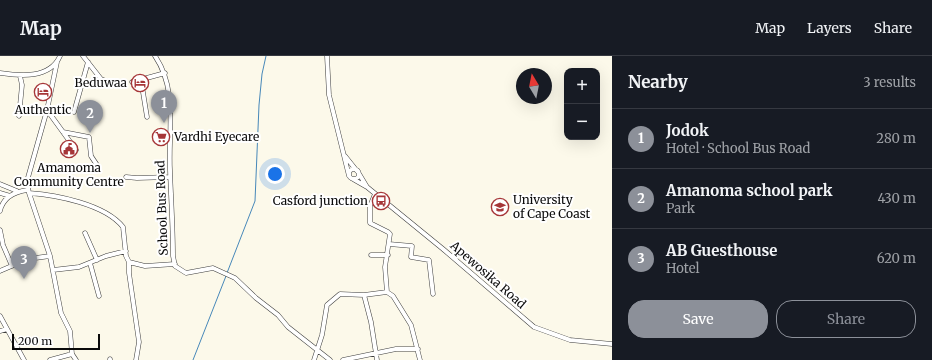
<!DOCTYPE html>
<html lang="en">
<head>
<meta charset="utf-8">
<style>
  body { margin:0; font-family:Merriweather,serif; background:#20242c; color:#f1f3f6 }
  .controls { position:absolute; right:12px; top:12px; display:grid; overflow:hidden; border-radius:8px; box-shadow:0 4px 16px #0002 }
  .controls button { width:36px; height:36px; display:grid; place-items:center; padding:0; border:0; border-bottom:1px solid #363941; background:#171b24; color:#f1f3f6; font:20px sans-serif }
  .compass { position:absolute; left:516px; top:12px; width:36px; height:36px; border-radius:50%; background:#171b24; box-shadow:0 4px 16px #0002; rotate:350deg }
  .scale { position:absolute; left:12px; bottom:10px; width:88px; box-sizing:border-box; padding-left:4px; border:2px solid #0a0a0a; border-top:0; font-size:11px; line-height:14px; white-space:nowrap; color:#0a0a0a; -webkit-text-stroke:3px #fff; paint-order:stroke }
  .you { position:absolute; left:275px; top:118px; width:14px; height:14px; margin:-10px; border:3px solid #fff; border-radius:50%; background:#1a73e8; box-shadow:0 0 0 6px #1a73e833 }
  .badge { display:grid; place-items:center; width:26px; height:26px; border-radius:50%; background:#8c9099; color:#fff; font-size:13px; font-weight:700 }
  .pin { position:absolute; translate:-50% -33px; filter:drop-shadow(0 1px 2px #0008) }
  .pin::after { content:''; position:absolute; top:21px; width:14px; height:12px; background:inherit; clip-path:polygon(0 0,100% 0,50% 100%) }
  .list { margin:0; padding:0; list-style:none }
  h2 { display:flex; justify-content:space-between; align-items:center; height:52px; margin:0; padding:0 16px; font-size:17px }
  h2 small { font-size:13px; font-weight:400; color:#9ea1a6 }
  .list li { display:grid; grid-template-columns:26px 1fr auto; gap:12px; align-items:center; box-sizing:border-box; height:60px; padding:0 16px; border-top:1px solid #363941 }
  .list b { display:block; font-size:15px; white-space:nowrap }
  .list p { margin:0; font-size:13px; white-space:nowrap; color:#9ea1a6 }
  .list em { font-size:13px; font-style:normal; color:#9ea1a6 }
  .actions { display:flex; gap:8px; padding:12px 16px }
  .actions a { flex:1; padding:9px 0; border:1px solid #8c9099; border-radius:16px; text-align:center; font-size:14px; color:#8c9099 }
  .actions .main { background:#8c9099; color:#fff }
  .map { position:relative; flex:none; width:612px; height:304px; overflow:hidden }
  header { display:flex; align-items:center; gap:24px; box-sizing:border-box; height:56px; padding:0 20px; background:#171b24; border-bottom:1px solid #363941 }
  header strong { font-size:19px }
  nav { display:flex; gap:22px; margin-inline-start:auto; font-size:14px }
  main { display:flex }
  aside { flex:1; background:#171b24 }
  .map>svg:first-child { display:block }
  .lines { fill:none; stroke-linecap:round; stroke-linejoin:round }
  .stream { stroke:#4788b9; stroke-width:1 }
  .minor-casing { stroke:#3d3d3d; stroke-width:5 }
  .minor { stroke:#fff; stroke-width:4 }
  .labels { text-anchor:middle; stroke-width:4; stroke-linejoin:round; paint-order:stroke }
  .poi-label { font-size:12px; fill:#0a0a0a; stroke:#fff; text-anchor:end }
  .street-label { font-size:12px; fill:#0a0a0a; stroke:#fff }
</style>
</head>
<body>
<header>
<strong>Map</strong>
<nav><a>Map</a><a>Layers</a><a>Share</a></nav>
</header>
<main>
<div class="map">
<svg width="612" height="304" viewBox="0 0 612 304">
  <rect width="100%" height="100%" fill="#fcf9ea"/>
  <g class="lines">
    <path class="stream" d="M227,217L255,145L259,49L262,18L266,0
      M193,304L226,220"/>
    <defs>
      <path id="minor" d="M83,0L101,23L114,28
        M155,0C178,34 168,75 170,114C171,143 173,171 173,200L175,210L186,217L213,212L235,222L256,242L278,259L288,271L330,304
        M327,0L329,39L349,120
        M57,6L47,54L27,125L29,137C56,139 105,148 123,171L126,200L129,206L145,210L175,208
        M0,17C20,20 50,23 60,0
        M141,24L147,61
        M132,26L165,17
        M47,54L76,94
        M74,56L88,6
        M19,60L22,29L20,20
        M63,76L89,81L91,100L97,109
        M345,100L357,115
        M349 118a5 5 0 1 1 10 0a5 5 0 1 1-10 0Z
        M358,116L367,131
        M126,121L137,122L170,121
        M353,123L367,131L443,193L534,271L570,284L612,288
        M0,128L17,135
        M0,137L10,140
        M29,137L50,200
        M375,138L370,150V167L388,176L390,178L385,211L387,236
        M0,155C3,141 14,136 27,134
        M0,174L3,189L12,210
        M85,177L97,204
        M389,188L412,190L411,201L429,204L433,238
        M371,199H388
        M129,206V217L139,286L136,304
        M90,207L99,240
        M53,214L79,211L106,200L126,195
        M0,215L28,203L50,200L61,257L70,275L72,298L76,304
        M364,239L371,266L377,304
        M0,260L24,304
        M0,275L7,273
        M50,304L72,298
        M110,304V303
        M314,304L322,279L327,249L340,238L364,239L387,236L393,240L411,269L420,304
        M343,304L396,293H418"/>
    </defs>
    <use href="#minor" class="minor-casing"/>
    <use href="#minor" class="minor"/>
  </g>
  <defs>
    <symbol id="hotel-ring" viewBox="-11 -11 22 22"><circle r="9.5" fill="#fff" stroke="#a63638" stroke-width="1.5"/><path d="M-6-4.5h1.5V1H6V5H4.5V3h-9V5H-6ZM-4 0a1.8 1.8 0 1 1 3.6 0ZM.5 0V-2.5h3Q6-2.5 6 0Z" fill="#a63638"/></symbol>
    <symbol id="supermarket-ring" viewBox="-11 -11 22 22"><circle r="9.5" fill="#fff" stroke="#a63638" stroke-width="1.5"/><path d="M-6-5.5h2.5l.6 2H6L4.5 2H-2.5L-4.4-4H-6ZM-1.5 3.2a1.3 1.3 0 1 0 .1 0ZM3 3.2a1.3 1.3 0 1 0 .1 0Z" fill="#a63638"/></symbol>
    <symbol id="civic-ring" viewBox="-11 -11 22 22"><circle r="9.5" fill="#fff" stroke="#a63638" stroke-width="1.5"/><path d="M-.6-6.5H3V-4.5H.6V-3L4-1V1h2V6H-6V1h2V-1L-.6-3ZM-1.2 2.5V6h2.4V2.5Z" fill="#a63638"/></symbol>
    <symbol id="bus-ring" viewBox="-11 -11 22 22"><circle r="9.5" fill="#fff" stroke="#a63638" stroke-width="1.5"/><path d="M-5-6H5V4H4V6H2V4H-2V6H-4V4H-5ZM-3.5-4V0h7V-4ZM-3.5 1.2v1.5H-2V1.2ZM2 1.2v1.5H3.5V1.2Z" fill="#a63638"/></symbol>
    <symbol id="university-ring" viewBox="-11 -11 22 22"><circle r="9.5" fill="#fff" stroke="#a63638" stroke-width="1.5"/><path d="M0-5L7-2L0 1L-7-2ZM-4 1L0 2.5L4 1V4Q0 6-4 4Z" fill="#a63638"/></symbol>
  </defs>
  <g fill-rule="evenodd">
    <use href="#hotel-ring" x="130" y="17" width="20" height="20"/>
    <use href="#hotel-ring" x="33" y="26" width="20" height="20"/>
    <use href="#supermarket-ring" x="151" y="71" width="20" height="20"/>
    <use href="#civic-ring" x="59" y="83" width="20" height="20"/>
    <use href="#bus-ring" x="371" y="135" width="20" height="20"/>
    <use href="#university-ring" x="490" y="141" width="20" height="20"/>
  </g>
  <g class="labels">
    <g class="poi-label">
      <text x="127" y="31">Beduwaa</text>
      <text x="43" y="58" text-anchor="middle">Authentic</text>
      <text x="174" y="85" text-anchor="start">Vardhi Eyecare</text>
      <text x="69" y="116" text-anchor="middle">Amamoma<tspan x="69" dy="14">Community Centre</tspan></text>
      <text x="513" y="148" text-anchor="start">University<tspan x="513" dy="14">of Cape Coast</tspan></text>
      <text x="368" y="149">Casford junction</text>
    </g>
    <g class="street-label">
      <text transform="translate(162 152) rotate(-92)" y="4">School Bus Road</text>
      <text transform="translate(488 219) rotate(41)" y="4">Apewosika Road</text>
    </g>
  </g>
</svg>
<div class="controls">
<button>+</button>
<button>−</button>
</div>
<svg class="compass" viewBox="-18 -18 36 36"><path d="M0-13l5 13h-10z" fill="#e53935"/><path d="M0 13l5-13h-10z" fill="#9ea1a6"/></svg>
<div class="scale">200 m</div>
<div class="you"></div>
<div class="pin badge" style="left:164px;top:67px">1</div>
<div class="pin badge" style="left:90px;top:77px">2</div>
<div class="pin badge" style="left:24px;top:223px">3</div>
</div>
<aside>
<h2>Nearby<small>3 results</small></h2>
<ul class="list">
<li><span class="badge">1</span><div><b>Jodok</b><p>Hotel · School Bus Road</p></div><em>280 m</em></li>
<li><span class="badge">2</span><div><b>Amanoma school park</b><p>Park</p></div><em>430 m</em></li>
<li><span class="badge">3</span><div><b>AB Guesthouse</b><p>Hotel</p></div><em>620 m</em></li>
</ul>
<div class="actions"><a class="main">Save</a><a>Share</a></div>
</aside>
</main>
</body>
</html>
